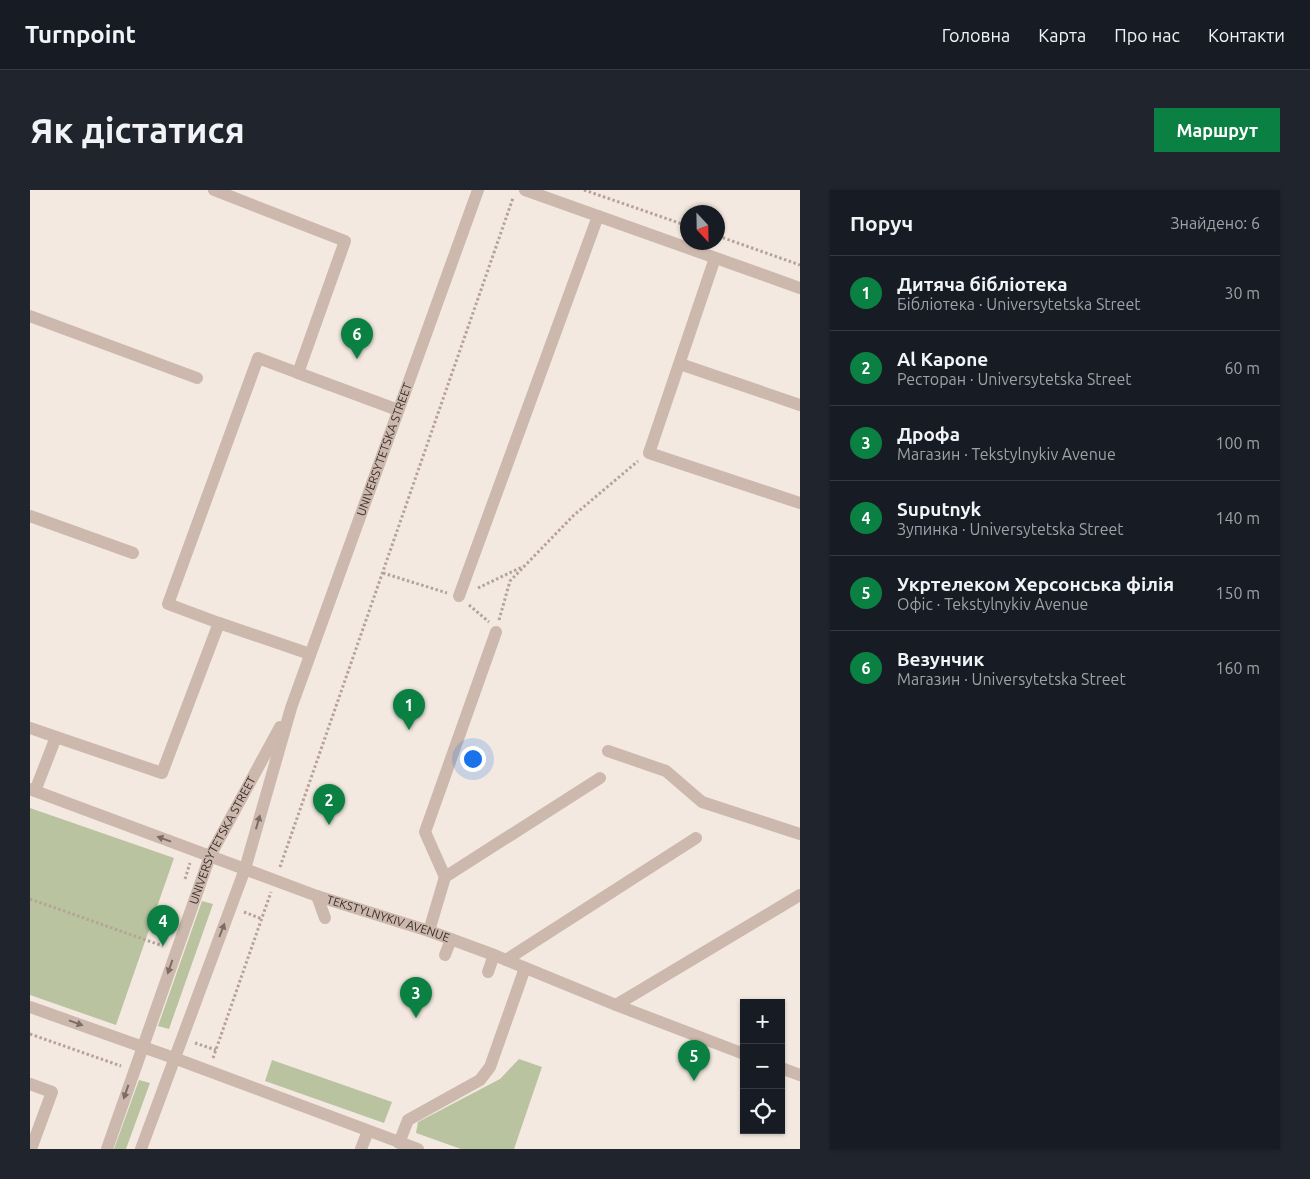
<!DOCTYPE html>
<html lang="uk">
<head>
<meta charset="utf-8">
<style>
  body { margin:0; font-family:Ubuntu,sans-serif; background:#20242c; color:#f1f3f6 }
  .controls { position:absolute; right:15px; bottom:15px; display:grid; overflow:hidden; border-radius:0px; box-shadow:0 1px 4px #0004 }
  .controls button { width:45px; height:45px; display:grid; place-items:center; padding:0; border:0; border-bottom:1px solid #363941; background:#171b24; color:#f1f3f6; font:25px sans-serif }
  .compass { position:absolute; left:650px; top:15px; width:45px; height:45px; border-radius:50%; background:#171b24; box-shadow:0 1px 4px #0004; rotate:158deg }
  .you { position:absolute; left:442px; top:568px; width:18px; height:18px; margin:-12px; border:4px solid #fff; border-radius:50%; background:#1a73e8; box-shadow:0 0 0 8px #1a73e833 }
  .badge { display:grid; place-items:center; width:32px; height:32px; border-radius:50%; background:#0b8043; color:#fff; font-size:16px; font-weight:700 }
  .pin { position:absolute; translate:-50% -41px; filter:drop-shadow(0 1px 2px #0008) }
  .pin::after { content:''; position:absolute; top:26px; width:18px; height:15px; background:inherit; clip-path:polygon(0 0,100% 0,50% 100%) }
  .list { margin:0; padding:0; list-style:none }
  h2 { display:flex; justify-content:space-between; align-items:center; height:65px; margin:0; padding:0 20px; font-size:21px }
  h2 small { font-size:16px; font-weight:400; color:#9ea1a6 }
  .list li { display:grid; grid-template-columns:32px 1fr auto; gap:15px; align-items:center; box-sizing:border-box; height:75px; padding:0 20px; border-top:1px solid #363941 }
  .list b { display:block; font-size:19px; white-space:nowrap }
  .list p { margin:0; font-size:16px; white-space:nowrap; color:#9ea1a6 }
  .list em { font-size:16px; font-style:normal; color:#9ea1a6 }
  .icon { flex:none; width:28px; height:28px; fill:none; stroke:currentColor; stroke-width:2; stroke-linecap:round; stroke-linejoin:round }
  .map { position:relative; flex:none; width:770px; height:959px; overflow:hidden; border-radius:0px }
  header { display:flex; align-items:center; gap:30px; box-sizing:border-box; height:70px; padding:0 25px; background:#171b24; border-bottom:1px solid #363941 }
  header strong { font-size:24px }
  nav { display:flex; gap:28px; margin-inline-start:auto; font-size:18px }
  .intro { display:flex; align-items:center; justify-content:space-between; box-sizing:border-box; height:120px; padding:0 30px }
  h1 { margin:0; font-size:35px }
  .button { padding:12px 22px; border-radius:0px; background:#0b8043; color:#fff; font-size:18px; font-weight:700 }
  main { display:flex; gap:30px; padding:0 30px }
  aside { flex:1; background:#171b24; border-radius:0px; box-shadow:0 1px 4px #0004 }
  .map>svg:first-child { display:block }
  .green { fill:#bac3a0 }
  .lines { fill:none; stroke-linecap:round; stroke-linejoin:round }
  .path { stroke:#b8a296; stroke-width:3; stroke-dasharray:2.5 2.5; stroke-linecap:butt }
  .minor { stroke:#ccb8ac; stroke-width:12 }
  .oneway { fill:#7c6c65 }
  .labels { text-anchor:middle; stroke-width:4; stroke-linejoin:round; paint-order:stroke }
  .street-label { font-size:12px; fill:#3a2e2b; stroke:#fbf3ed }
</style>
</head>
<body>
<header>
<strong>Turnpoint</strong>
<nav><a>Головна</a><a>Карта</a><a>Про нас</a><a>Контакти</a></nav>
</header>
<div class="intro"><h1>Як дістатися</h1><a class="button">Маршрут</a></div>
<main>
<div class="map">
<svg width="770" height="959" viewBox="0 0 770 959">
  <rect width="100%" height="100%" fill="#f3e9e0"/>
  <path class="green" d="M0,618L144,668L86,835L0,805Z
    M172,711L183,714L139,839L128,836Z
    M489,869L512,877L484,959H431L386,943L388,932L470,889Z
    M242,870L362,912L354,933L235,891Z
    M109,890L120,893L96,959H84Z"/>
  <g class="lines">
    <path class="path" d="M554,0L658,36
      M688,46L770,75
      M353,383L417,403
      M448,398L494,376
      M439,415L459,432
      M469,430L480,391L544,325L608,271
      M250,677L483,8
      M155,689L160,673
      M0,709L133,756
      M214,722L232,729
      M0,844L91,876
      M165,853L186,860
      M183,868L241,702"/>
    <g class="minor">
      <path d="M495,0L770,98"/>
      <path d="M685,68L619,263L770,313"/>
      <path d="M0,126L167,188"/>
      <path d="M650,174L770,215"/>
      <path d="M268,183L368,220"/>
      <path d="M0,326L103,363"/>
      <path d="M429,406L568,26"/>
      <path d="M189,433L280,464"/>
      <path d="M0,538L26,547"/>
      <path d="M578,561L636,581L672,612L770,644"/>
      <path id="s1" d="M0,599L287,706L399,741L464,765L586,815L714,864"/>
      <path d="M5,601L26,547L132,583L189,433L138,414L228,168L268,183L315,51L184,0"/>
      <path d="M415,687L395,642L466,442"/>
      <path d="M287,706L295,728"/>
      <path d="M399,741L415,687L570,588"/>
      <path d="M415,765L421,749"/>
      <path d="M476,770L666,648"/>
      <path d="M458,782L464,765"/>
      <path d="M586,815L770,705"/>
      <path d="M0,817L144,868L388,959"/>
      <path d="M751,878L770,885"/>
      <path d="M0,894L22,902L1,959"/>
      <path d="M369,953L378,930L450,890L460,877L495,778"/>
      <path id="s2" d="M77,959L180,666L250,537"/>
      <path id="s3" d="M111,959L215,679L261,518L448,0"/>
      <path d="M331,959L338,941"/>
    </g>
  </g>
  <defs><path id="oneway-solid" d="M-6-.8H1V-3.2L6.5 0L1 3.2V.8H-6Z" transform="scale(1.25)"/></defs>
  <g class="oneway">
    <use href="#oneway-solid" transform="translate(228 632) rotate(-74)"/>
    <use href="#oneway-solid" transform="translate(134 649) rotate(-160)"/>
    <use href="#oneway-solid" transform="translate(192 740) rotate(-69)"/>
    <use href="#oneway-solid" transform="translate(140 777) rotate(109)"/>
    <use href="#oneway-solid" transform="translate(46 833) rotate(20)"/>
    <use href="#oneway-solid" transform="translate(96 902) rotate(109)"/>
  </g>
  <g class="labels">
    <g class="street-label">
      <text dy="4" stroke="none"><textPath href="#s3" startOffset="741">UNIVERSYTETSKA STREET</textPath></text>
      <text dy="4" stroke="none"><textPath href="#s2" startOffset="330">UNIVERSYTETSKA STREET</textPath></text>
      <text dy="4" stroke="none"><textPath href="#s1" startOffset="381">TEKSTYLNYKIV AVENUE</textPath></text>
    </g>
  </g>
</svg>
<div class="controls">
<button>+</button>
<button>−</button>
<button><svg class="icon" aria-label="locate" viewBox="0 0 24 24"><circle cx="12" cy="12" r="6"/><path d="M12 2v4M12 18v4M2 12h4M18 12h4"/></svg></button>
</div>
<svg class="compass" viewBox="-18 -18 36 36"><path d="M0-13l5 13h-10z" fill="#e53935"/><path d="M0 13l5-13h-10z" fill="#9ea1a6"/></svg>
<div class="you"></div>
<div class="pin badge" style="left:379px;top:540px">1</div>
<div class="pin badge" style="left:299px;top:635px">2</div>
<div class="pin badge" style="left:386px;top:828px">3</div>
<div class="pin badge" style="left:133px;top:756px">4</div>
<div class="pin badge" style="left:664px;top:891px">5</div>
<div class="pin badge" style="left:327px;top:169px">6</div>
</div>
<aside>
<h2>Поруч<small>Знайдено: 6</small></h2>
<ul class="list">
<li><span class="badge">1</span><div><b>Дитяча бібліотека</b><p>Бібліотека · Universytetska Street</p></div><em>30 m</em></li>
<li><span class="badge">2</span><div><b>Al Kapone</b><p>Ресторан · Universytetska Street</p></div><em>60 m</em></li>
<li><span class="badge">3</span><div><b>Дрофа</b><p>Магазин · Tekstylnykiv Avenue</p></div><em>100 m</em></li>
<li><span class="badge">4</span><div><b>Suputnyk</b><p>Зупинка · Universytetska Street</p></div><em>140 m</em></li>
<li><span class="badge">5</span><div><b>Укртелеком Херсонська філія</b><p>Офіс · Tekstylnykiv Avenue</p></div><em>150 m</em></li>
<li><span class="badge">6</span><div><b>Везунчик</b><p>Магазин · Universytetska Street</p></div><em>160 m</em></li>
</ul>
</aside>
</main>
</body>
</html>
